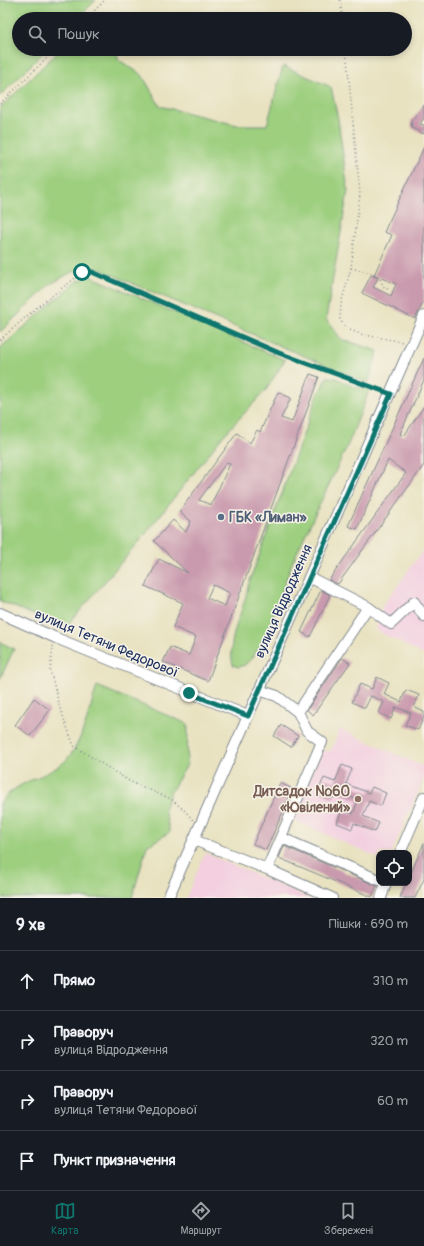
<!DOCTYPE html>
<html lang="uk">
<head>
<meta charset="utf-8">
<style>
  body { margin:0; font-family:Pangolin,sans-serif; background:#242831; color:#f1f3f6 }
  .controls { position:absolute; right:12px; bottom:12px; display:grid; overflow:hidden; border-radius:8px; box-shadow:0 2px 6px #0003 }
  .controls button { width:36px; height:36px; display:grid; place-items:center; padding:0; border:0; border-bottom:1px solid #363941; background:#171b24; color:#f1f3f6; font:20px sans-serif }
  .stop { position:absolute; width:12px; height:12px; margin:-9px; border:3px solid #0f766e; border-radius:50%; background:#fff }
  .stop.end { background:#0f766e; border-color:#fff; box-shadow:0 1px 4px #0008 }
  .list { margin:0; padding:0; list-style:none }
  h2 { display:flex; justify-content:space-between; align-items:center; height:52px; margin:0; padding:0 16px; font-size:17px }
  h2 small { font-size:13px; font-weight:400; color:#9ea1a6 }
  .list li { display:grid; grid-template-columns:26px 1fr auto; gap:12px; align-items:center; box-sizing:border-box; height:60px; padding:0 16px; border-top:1px solid #363941 }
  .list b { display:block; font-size:15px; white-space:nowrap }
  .list p { margin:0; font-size:13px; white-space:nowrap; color:#9ea1a6 }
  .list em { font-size:13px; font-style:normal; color:#9ea1a6 }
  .icon { flex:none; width:22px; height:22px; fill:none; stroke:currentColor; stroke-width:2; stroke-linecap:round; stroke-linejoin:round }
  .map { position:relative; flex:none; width:424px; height:898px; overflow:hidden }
  .search { position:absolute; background:#171b24; box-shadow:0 2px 6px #0003; left:12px; right:12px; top:12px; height:44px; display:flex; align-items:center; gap:10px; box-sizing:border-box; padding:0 14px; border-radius:22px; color:#9ea1a6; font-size:15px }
  .sheet { height:292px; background:#171b24 }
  nav { display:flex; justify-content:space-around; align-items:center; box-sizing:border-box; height:56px; border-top:1px solid #363941; background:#171b24; font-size:11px; color:#9ea1a6 }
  nav a { display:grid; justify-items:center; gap:2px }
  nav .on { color:#0f766e }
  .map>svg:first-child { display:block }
  .built { fill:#f3cfe0 }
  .green { fill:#9dcf7f; stroke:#5c7f6e }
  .building { fill:#c99aad; fill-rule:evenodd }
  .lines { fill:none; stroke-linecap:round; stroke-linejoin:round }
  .minor-casing { stroke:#82888f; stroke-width:12 }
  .path { stroke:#82888f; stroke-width:1.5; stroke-dasharray:1 3; stroke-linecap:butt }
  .minor { stroke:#fff; stroke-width:10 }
  .route { stroke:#0f766e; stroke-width:5 }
  .service-dot { fill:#5c6f8a; stroke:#f7f3e8; stroke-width:1.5 }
  .education-dot { fill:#8d6e63; stroke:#f7f3e8; stroke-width:1.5 }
  .labels { text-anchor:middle; stroke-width:3; stroke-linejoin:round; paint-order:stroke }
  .service-label { font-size:14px; font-weight:bold; fill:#4e5e75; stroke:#f7f3e8; text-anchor:start }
  .street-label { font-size:14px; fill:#1b2f5e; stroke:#f7f3e8 }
  .education-label { font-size:14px; font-weight:bold; fill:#785e54; stroke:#f7f3e8; text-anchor:end }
</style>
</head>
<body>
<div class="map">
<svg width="424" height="898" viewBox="0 0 424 898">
  <rect width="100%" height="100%" fill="#f7f3e8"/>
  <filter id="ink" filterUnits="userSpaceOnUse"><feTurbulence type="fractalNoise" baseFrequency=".025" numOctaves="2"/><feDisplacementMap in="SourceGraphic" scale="8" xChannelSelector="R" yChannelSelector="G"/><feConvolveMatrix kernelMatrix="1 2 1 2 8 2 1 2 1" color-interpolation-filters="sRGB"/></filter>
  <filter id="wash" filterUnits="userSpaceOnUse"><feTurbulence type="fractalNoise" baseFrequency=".012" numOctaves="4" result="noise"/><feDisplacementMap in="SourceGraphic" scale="16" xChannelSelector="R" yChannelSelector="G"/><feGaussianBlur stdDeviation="0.9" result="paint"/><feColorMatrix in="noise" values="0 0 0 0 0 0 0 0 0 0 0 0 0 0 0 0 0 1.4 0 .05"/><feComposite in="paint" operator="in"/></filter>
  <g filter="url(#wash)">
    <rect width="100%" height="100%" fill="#e8e2c0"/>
    <path class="built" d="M424,549V655L376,630L382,607Z
      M340,729L424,767V778L391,853H379V858L293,820L321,751H331Z
      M205,853L309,898H186Z"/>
    <path class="green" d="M0,0H96L77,19H19V49H47L0,96Z
      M61,49H115L119,60L142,75L160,106L237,125H267L283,66L331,87L338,119L348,191L326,319L341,339L378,351L368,383L96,268L72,272L49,285L0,332V108Z
      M90,276L285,360L266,390L223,436L143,537L65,628L0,601V348L77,281Z
      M327,377C343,376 349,391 370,388L350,440L292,563L265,639L253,657L245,665L238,667L233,665C226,638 244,612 248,586L318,394Z
      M0,642L14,649L0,679Z
      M97,686L188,724L187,765L170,793L164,809L170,832L147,846L132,898H0V803C17,781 38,780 59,766C81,752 89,710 97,686Z"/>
    <g id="blocks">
      <path class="building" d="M424,105V118L420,124L424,125V134L412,128L411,121Z
        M424,147V301L415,319L362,293L371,275L378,278L373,287L391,296L396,284L374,275L392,235L384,232Z
        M424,358V380L400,434L404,436L424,406V465L338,584L329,580L406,473L388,460L357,529L348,526Z
        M310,374L319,377L208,681L163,662L170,647L189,655L196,637L173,627L183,603L145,586L159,559L188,573L154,541L173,520L186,532L191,521L179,512L237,433L250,443L257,430L260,432L278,392L291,398L281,418L292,422ZM227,462L230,464L211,505L199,500ZM213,585L230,593L225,606L207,598Z
        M321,590L330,595L310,637L301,632Z
        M342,658L350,663L313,715L307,710Z
        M377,677L389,683L384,694L401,702L406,690L419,695L414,707L424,712V717L418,730L405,725L411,713L396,707L391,719L379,713L384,702L371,696L365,708L352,702L360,684L372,689Z
        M34,698L50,710L30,736L15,725Z
        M281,725L298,736L291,747L274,736Z
        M342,765L352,769L346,784L369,793L372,787L386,793L381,806L369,801L363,816L379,823L375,832L354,823L352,829L337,823L342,810L353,814L358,800L336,791L333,798L318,791L324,778L335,782Z
        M280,783L293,789L266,850L253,844Z
        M424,843V879L415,898H400L406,883H409V877Z
        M284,846L377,886L372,897L279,858Z"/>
    </g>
  </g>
  <g filter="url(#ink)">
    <use href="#blocks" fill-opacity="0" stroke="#82888f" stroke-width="1"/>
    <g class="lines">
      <defs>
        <path id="minor" d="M309,577L368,607L391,624L414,602L424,616
          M0,613L56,638L248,716
          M259,690L277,696L298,712L368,607
          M282,838L379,880
          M194,840L267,869L332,898
          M400,853L424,797
          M267,869L322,742L307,731L298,712
          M168,898L424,316
          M381,898L386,883"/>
      </defs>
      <use href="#minor" class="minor-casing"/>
      <path class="path" d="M340,0L343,19
        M86,19L105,0
        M346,49L360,194L351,268L341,304L340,319L344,326L350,330L360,334L403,342
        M0,104L56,49
        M351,268L371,273L379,277L383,286L389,290
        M0,340L37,307L82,273L92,272L279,353L382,391
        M53,646L50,670L60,708L74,746L129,781L171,799L183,809L193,820"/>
      <use href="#minor" class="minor"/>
    </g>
  </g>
  <g class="lines" filter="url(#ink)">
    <path class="route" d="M82,272H92L279,353L391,394L248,716L189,693"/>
  </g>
  <circle class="service-dot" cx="221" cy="517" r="4"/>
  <circle class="education-dot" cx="358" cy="799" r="4"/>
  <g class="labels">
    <g class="service-label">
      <text x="229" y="522">ГБК «Лиман»</text>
    </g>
    <g class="street-label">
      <text transform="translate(283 601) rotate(-66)" y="5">вулиця Відродження</text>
      <text transform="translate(107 643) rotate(23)" y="5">вулиця Тетяни Федорової</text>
    </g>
    <g class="education-label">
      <text x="350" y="796">Дитсадок №60<tspan x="350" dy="16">«Ювілений»</tspan></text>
    </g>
  </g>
</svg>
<div class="controls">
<button><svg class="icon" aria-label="locate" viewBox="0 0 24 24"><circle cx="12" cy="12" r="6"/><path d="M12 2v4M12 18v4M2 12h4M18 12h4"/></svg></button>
</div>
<div class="stop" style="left:82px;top:272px"></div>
<div class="stop end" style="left:189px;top:693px"></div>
<div class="search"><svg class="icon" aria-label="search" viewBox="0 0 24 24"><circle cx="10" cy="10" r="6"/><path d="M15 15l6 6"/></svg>Пошук</div>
</div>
<section class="sheet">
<h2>9 хв<small>Пішки · 690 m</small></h2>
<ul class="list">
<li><svg class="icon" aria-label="ahead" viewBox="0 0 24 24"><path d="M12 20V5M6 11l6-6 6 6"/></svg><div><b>Прямо</b></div><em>310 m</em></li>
<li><svg class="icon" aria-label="right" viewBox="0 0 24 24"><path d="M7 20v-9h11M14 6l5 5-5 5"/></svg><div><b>Праворуч</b><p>вулиця Відродження</p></div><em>320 m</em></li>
<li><svg class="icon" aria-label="right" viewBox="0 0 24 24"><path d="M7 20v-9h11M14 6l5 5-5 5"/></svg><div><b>Праворуч</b><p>вулиця Тетяни Федорової</p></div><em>60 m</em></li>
<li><svg class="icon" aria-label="arrive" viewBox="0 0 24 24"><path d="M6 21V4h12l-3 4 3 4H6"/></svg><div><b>Пункт призначення</b></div></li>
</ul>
</section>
<nav>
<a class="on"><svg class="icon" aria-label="map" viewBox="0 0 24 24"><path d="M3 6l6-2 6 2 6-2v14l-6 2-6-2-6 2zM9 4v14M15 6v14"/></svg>Карта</a>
<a><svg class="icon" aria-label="directions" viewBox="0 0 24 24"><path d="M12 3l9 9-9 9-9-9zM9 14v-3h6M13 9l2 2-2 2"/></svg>Маршрут</a>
<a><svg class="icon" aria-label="saved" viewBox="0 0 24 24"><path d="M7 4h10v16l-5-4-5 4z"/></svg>Збережені</a>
</nav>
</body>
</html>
